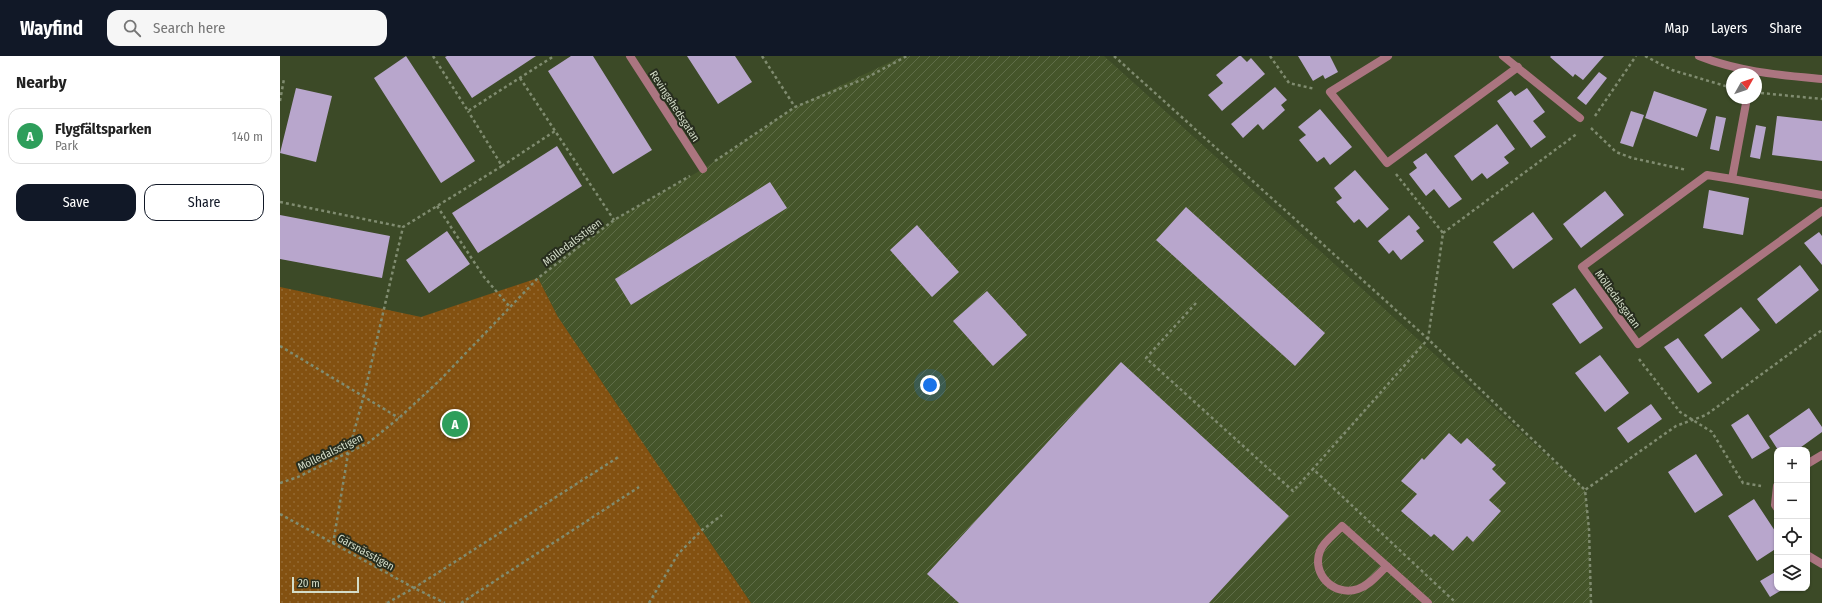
<!DOCTYPE html>
<html lang="en">
<head>
<meta charset="utf-8">
<style>
  body { margin:0; font-family:"Fira Sans Condensed",sans-serif; background:#f6f6f6; color:#222 }
  .controls { position:absolute; right:12px; bottom:12px; display:grid; overflow:hidden; border-radius:8px; box-shadow:0 1px 3px #0004 }
  .controls button { width:36px; height:36px; display:grid; place-items:center; padding:0; border:0; border-bottom:1px solid #e0e0e0; background:#fff; color:#222; font:20px sans-serif }
  .compass { position:absolute; left:1446px; top:12px; width:36px; height:36px; border-radius:50%; background:#fff; box-shadow:0 1px 3px #0004; rotate:50deg }
  .scale { position:absolute; left:12px; bottom:10px; width:67px; box-sizing:border-box; padding-left:4px; border:2px solid #d4ddc9; border-top:0; font-size:11px; line-height:14px; white-space:nowrap; color:#d4ddc9; -webkit-text-stroke:3px #272d1e; paint-order:stroke }
  .you { position:absolute; left:650px; top:329px; width:14px; height:14px; margin:-10px; border:3px solid #fff; border-radius:50%; background:#1a73e8; box-shadow:0 0 0 6px #1a73e833 }
  .badge { display:grid; place-items:center; width:26px; height:26px; border-radius:50%; background:#111827; color:#fff; font-size:13px; font-weight:700 }
  .pin { position:absolute; translate:-50% -50%; border:2px solid #fff; box-shadow:0 1px 4px #0006 }
  .list { margin:0; padding:0; list-style:none }
  h2 { display:flex; justify-content:space-between; align-items:center; height:52px; margin:0; padding:0 16px; font-size:17px }
  h2 small { font-size:13px; font-weight:400; color:#767676 }
  .list li { display:grid; grid-template-columns:26px 1fr auto; gap:12px; align-items:center; box-sizing:border-box; height:56px; margin:0 8px 8px; padding:0 8px; border:1px solid #e0e0e0; border-radius:12px }
  .list b { display:block; font-size:15px; white-space:nowrap }
  .list p { margin:0; font-size:13px; white-space:nowrap; color:#767676 }
  .list em { font-size:13px; font-style:normal; color:#767676 }
  .actions { display:flex; gap:8px; padding:12px 16px }
  .actions a { flex:1; padding:9px 0; border:1px solid #111827; border-radius:12px; text-align:center; font-size:14px; color:#111827 }
  .actions .main { background:#111827; color:#fff }
  .icon { flex:none; width:22px; height:22px; fill:none; stroke:currentColor; stroke-width:2; stroke-linecap:round; stroke-linejoin:round }
  .map { position:relative; flex:none; width:1542px; height:547px; overflow:hidden }
  header { display:flex; align-items:center; gap:24px; box-sizing:border-box; height:56px; padding:0 20px; background:#111827; color:#fff }
  header strong { font-size:19px }
  nav { display:flex; gap:22px; margin-inline-start:auto; font-size:14px }
  .search { width:280px; height:36px; background:#f6f6f6; display:flex; align-items:center; gap:10px; box-sizing:border-box; padding:0 14px; border-radius:12px; color:#767676; font-size:15px }
  main { display:flex }
  aside { flex:1; background:#fff }
  .map>svg:first-child { display:block }
  .industrial { fill:url(#industrial-furrows) }
  .park { fill:url(#park-dots) }
  .building { fill:#b8a6cc }
  .lines { fill:none; stroke-linecap:round; stroke-linejoin:round }
  .path { stroke:#808c70; stroke-width:2.5; stroke-dasharray:3 3; stroke-linecap:butt }
  .minor { stroke:#ab7580; stroke-width:8 }
  .labels { text-anchor:middle; stroke-width:4; stroke-linejoin:round; paint-order:stroke }
  .street-label { font-size:11px; fill:#d4ddc9; stroke:#272d1e }
</style>
</head>
<body>
<header>
<strong>Wayfind</strong>
<div class="search"><svg class="icon" aria-label="search" viewBox="0 0 24 24"><circle cx="10" cy="10" r="6"/><path d="M15 15l6 6"/></svg>Search here</div>
<nav><a>Map</a><a>Layers</a><a>Share</a></nav>
</header>
<main>
<aside>
<h2>Nearby<small></small></h2>
<ul class="list">
<li><span class="badge" style="background:#2e9e5b">A</span><div><b>Flygfältsparken</b><p>Park</p></div><em>140 m</em></li>
</ul>
<div class="actions"><a class="main">Save</a><a>Share</a></div>
</aside>
<div class="map">
<svg width="1542" height="547" viewBox="0 0 1542 547">
  <defs>
    <pattern id="industrial-furrows" width="10" height="10" patternUnits="userSpaceOnUse"><rect width="10" height="10" fill="#45552a"/><path d="M-1 1l2-2M0 10L10 0M9 11l2-2" fill="none" stroke="#5f6d48"/></pattern>
    <pattern id="park-dots" width="8" height="8" patternUnits="userSpaceOnUse"><rect width="8" height="8" fill="#835111"/><path d="M2 2h.1M6 6h.1" fill="none" stroke="#946a32" stroke-width="1.8" stroke-linecap="round"/></pattern>
  </defs>
  <rect width="100%" height="100%" fill="#3c4a27"/>
  <path class="industrial" d="M623,0H824L1305,434L1309,473L1311,547H471L278,261L258,222L334,164L423,113L515,51Z"/>
  <path class="park" d="M258,222L278,261L471,547H0V231L141,261Z"/>
  <path class="building" d="M126,0L195,105L161,127L94,22Z
    M167,0H256L192,42L165,1Z
    M291,0H313L372,94L333,118L268,15Z
    M407,0H455L472,26L438,48Z
    M959,0H961L967,6L971,2L985,18L942,55L928,39L943,27L936,19Z
    M1018,0H1050L1058,16L1045,23L1043,19L1033,25Z
    M1271,0H1324L1303,24L1295,18L1293,21L1270,1Z
    M1319,16L1327,22L1306,49L1297,42Z
    M995,31L1007,44L1001,49L1005,54L983,74L978,68L963,82L951,68Z
    M16,32L52,40L36,106L0,97Z
    M1247,32L1265,56L1253,65L1266,81L1251,92L1217,45L1231,35L1235,40Z
    M1374,35L1427,53L1417,81L1365,62Z
    M1040,53L1072,91L1050,109L1044,101L1037,106L1019,84L1026,79L1018,71Z
    M1351,55L1364,59L1353,91L1340,87Z
    M1436,60L1446,62L1439,95L1430,93Z
    M1497,60L1542,65V105L1492,99Z
    M1217,68L1235,93L1224,101L1229,107L1207,123L1202,117L1192,125L1174,100Z
    M1476,69L1486,71L1480,103L1470,101Z
    M277,90L302,130L198,197L172,157Z
    M1146,97L1182,143L1169,152L1154,133L1146,140L1129,118L1137,112L1133,106Z
    M1075,114L1109,153L1087,172L1079,163L1074,167L1056,146L1062,142L1054,132Z
    M490,126L507,152L351,249L335,223Z
    M1429,134L1469,142L1463,179L1423,172Z
    M1325,135L1344,159L1301,192L1283,168Z
    M906,151L1045,277L1015,310L876,184Z
    M1253,156L1273,183L1233,213L1213,186Z
    M0,159L110,180L102,222L0,203Z
    M1129,159L1140,172L1136,175L1144,185L1121,204L1113,194L1109,198L1098,185Z
    M637,169L679,216L652,241L610,194Z
    M167,175L190,208L149,237L126,204Z
    M1539,176L1542,180V209L1524,187Z
    M1520,209L1539,234L1496,268L1477,243Z
    M1295,232L1323,272L1300,288L1272,248Z
    M707,235L747,279L713,310L673,265Z
    M1461,251L1480,274L1442,303L1424,279Z
    M1398,282L1432,327L1418,337L1384,291Z
    M1320,299L1349,337L1325,356L1295,317Z
    M841,306L1009,460L929,547H679L647,518Z
    M1371,348L1382,363L1348,387L1337,372Z
    M1529,352L1542,371V376L1517,394H1498L1489,380Z
    M1468,358L1490,392L1472,403L1451,369Z
    M1169,377L1181,388L1187,382L1216,409L1212,413L1226,427L1209,444L1221,455L1193,486L1187,480L1173,495L1154,478L1151,481L1121,455L1137,438L1121,425L1142,402L1144,404Z
    M1416,398L1443,439L1415,457L1388,416Z
    M1474,443L1497,478V492L1477,505L1448,460Z
    M1497,515V532H1505L1490,541L1480,525Z"/>
  <g class="lines">
    <path class="path" d="M153,0L188,55L274,0
      M482,0L515,51
      M834,0L1148,283
      M990,0L1009,27L1035,33
      M1365,0L1392,14L1452,32
      M240,22L334,164
      M1481,37L1542,43
      M0,45L4,23
      M1315,60L1356,0
      M1311,72L1336,96L1352,102L1407,114
      M435,105L515,51L586,22L627,0
      M222,110L275,75
      M1116,118L1163,177L1148,283L1305,434
      M0,146L123,171
      M157,150L204,221L230,251
      M1163,177L1298,77
      M916,247L866,302L1013,435L1033,413L1174,545L1173,547
      M0,290L119,362
      M1359,303L1400,356L1432,376L1463,427L1481,430
      M1032,414L1148,283
      M0,427L18,421L88,387L119,362L160,324L258,222L334,164L410,120
      M0,458L134,532L165,547
      M53,488L68,398L84,339L123,171L222,110L188,55
      M107,547L134,532L340,400
      M181,547L359,431
      M369,547L398,498L422,474L442,459
      M1311,547L1309,473L1305,434L1396,370L1426,359L1542,274"/>
    <path class="minor" d="M350,0L423,113
      M1108,0L1050,36L1107,107L1238,11
      M1223,0L1300,62
      M1419,0C1459,16 1500,19 1542,23
      M1467,42L1452,123L1542,139
      M1452,123L1427,119L1302,211L1358,288L1542,155
      M1527,408L1542,399
      M1497,430L1495,449L1497,452
      M1527,499L1542,508
      M1107,510C1098,518 1090,529 1078,533C1054,541 1031,518 1040,495C1043,486 1056,477 1062,470L1148,547"/>
  </g>
  <g class="labels">
    <g class="street-label">
      <text transform="translate(395 50) rotate(57)" y="4">Revingehedsgatan</text>
      <text transform="translate(292 186) rotate(-37)" y="4">Mölledalsstigen</text>
      <text transform="translate(1338 243) rotate(54)" y="4">Mölledalsgatan</text>
      <text transform="translate(50 396) rotate(-26)" y="4">Mölledalsstigen</text>
      <text transform="translate(86 496) rotate(29)" y="4">Gärsnässtigen</text>
    </g>
  </g>
</svg>
<div class="controls">
<button>+</button>
<button>−</button>
<button><svg class="icon" aria-label="locate" viewBox="0 0 24 24"><circle cx="12" cy="12" r="6"/><path d="M12 2v4M12 18v4M2 12h4M18 12h4"/></svg></button>
<button><svg class="icon" aria-label="layers" viewBox="0 0 24 24"><path d="M12 4l9 5-9 5-9-5zM3 14l9 5 9-5"/></svg></button>
</div>
<svg class="compass" viewBox="-18 -18 36 36"><path d="M0-13l5 13h-10z" fill="#e53935"/><path d="M0 13l5-13h-10z" fill="#767676"/></svg>
<div class="scale">20 m</div>
<div class="you"></div>
<div class="pin badge" style="left:175px;top:368px;background:#2e9e5b">A</div>
</div>
</main>
</body>
</html>
